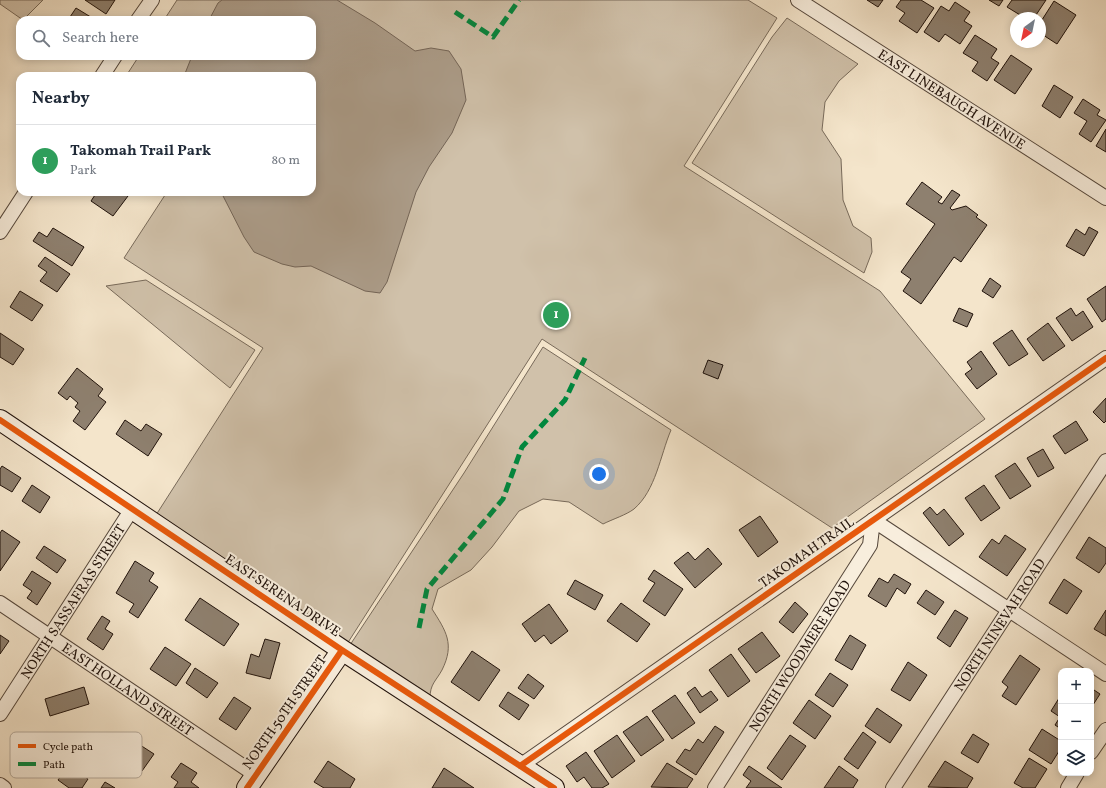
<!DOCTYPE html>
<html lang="en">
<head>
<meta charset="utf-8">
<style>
  body { margin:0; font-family:Vollkorn,serif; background:#f2f2f3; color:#1f2937 }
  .controls { position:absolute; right:12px; bottom:12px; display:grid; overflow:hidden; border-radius:8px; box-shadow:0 2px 10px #0003 }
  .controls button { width:36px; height:36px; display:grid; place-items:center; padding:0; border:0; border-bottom:1px solid #e0e1e3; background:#fff; color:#1f2937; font:20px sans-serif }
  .compass { position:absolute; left:1010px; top:12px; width:36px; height:36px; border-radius:50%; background:#fff; box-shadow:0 2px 10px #0003; rotate:213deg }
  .you { position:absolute; left:599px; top:474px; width:14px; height:14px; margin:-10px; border:3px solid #fff; border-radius:50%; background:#1a73e8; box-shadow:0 0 0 6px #1a73e833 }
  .badge { display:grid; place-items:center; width:26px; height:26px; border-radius:50%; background:#8f2418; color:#fff; font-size:13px; font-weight:700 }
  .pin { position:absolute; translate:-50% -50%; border:2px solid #fff; box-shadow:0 1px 4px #0006 }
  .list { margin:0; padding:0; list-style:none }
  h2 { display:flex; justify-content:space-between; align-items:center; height:52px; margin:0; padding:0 16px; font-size:17px }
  h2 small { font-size:13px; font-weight:400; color:#747a83 }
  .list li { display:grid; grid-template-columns:26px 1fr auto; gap:12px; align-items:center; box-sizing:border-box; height:72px; padding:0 16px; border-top:1px solid #e0e1e3 }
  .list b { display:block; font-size:15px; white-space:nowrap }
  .list p { margin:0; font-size:13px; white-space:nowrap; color:#747a83 }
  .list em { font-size:13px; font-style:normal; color:#747a83 }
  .icon { flex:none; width:22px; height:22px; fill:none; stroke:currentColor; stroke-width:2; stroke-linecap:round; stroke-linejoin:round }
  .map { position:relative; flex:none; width:1106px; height:788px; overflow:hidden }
  .search { position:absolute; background:#fff; box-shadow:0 2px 10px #0003; left:16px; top:16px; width:300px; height:44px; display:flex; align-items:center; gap:10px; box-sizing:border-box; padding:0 14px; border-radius:12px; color:#747a83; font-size:15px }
  .panel { position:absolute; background:#fff; box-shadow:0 2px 10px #0003; left:16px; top:72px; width:300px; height:124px; border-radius:12px }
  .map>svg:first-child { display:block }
  .green { fill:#d0c1aa; stroke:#786a5a }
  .water { fill:#ac9d8a; stroke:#746557 }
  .building { fill:#8e806f; stroke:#20120b }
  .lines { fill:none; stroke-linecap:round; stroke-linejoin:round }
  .street-casing { stroke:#55473b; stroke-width:16 }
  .secondary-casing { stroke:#20120b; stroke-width:22 }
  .street { stroke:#f8eedd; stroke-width:14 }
  .secondary { stroke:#f8eedd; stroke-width:20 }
  .quiet { stroke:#00873e; stroke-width:5; stroke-dasharray:10 5; stroke-linecap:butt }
  .cycleway-casing { stroke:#f8eedd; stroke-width:8 }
  .cycleway { stroke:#e8590c; stroke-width:6 }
  .labels { text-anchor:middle; stroke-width:4; stroke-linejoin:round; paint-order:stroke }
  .street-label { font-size:14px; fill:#20120b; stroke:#f8eedd }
  .key { fill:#f8eedd; stroke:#b7ac9e; stroke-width:1 }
  .key-label { font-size:11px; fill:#20120b }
</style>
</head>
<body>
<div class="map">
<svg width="1106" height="788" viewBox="0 0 1106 788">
  <rect width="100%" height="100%" fill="#f4e5cb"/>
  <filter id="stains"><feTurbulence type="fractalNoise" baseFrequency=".005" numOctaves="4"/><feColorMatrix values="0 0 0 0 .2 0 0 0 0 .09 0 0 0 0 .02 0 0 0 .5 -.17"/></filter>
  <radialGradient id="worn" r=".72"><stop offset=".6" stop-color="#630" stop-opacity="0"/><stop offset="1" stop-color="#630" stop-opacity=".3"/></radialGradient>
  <path class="green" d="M0,0H43L23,20L0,4Z
    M177,0H748L777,18L684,166L880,291L985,419L832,528L542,339L347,644L156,515L263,348L124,258L167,192H312V76H126L139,56H312V20H164Z
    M787,18L858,64L839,81L825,102L822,130L841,159L843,200L853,226L871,238L872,252L864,273L692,163L772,37Z
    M146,280L255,350L230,388L106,286Z
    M543,347L671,430C660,456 656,490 634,509C626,515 613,519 603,524L569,502L543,499L519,511L492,547L471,570L438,589L432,609C446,631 455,644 442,670C436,681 430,684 430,698L350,645L464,473Z"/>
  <path class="water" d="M222,0H337L375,23L415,51L431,48L449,51L461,69L466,100L452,133L429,167L416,192L387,282L380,293L365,291L311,266L295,267L282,264L254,252L244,237L221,192H312V76H184L192,56H312V20H209L218,3Z"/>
  <path class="building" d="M85,0H115L106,14Z
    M867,0H883L878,7Z
    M901,0H921L934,8L917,33L899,21L905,13L896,7Z
    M989,0H1003L999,6Z
    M1012,0H1046L1034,18H1025L1007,7Z
    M1054,1L1076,15L1057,44L1040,33V23Z
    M955,2L970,12L964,21L972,26L960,44L945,34L939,42L924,32L941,6L949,11Z
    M76,8L94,19L93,20H68Z
    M975,35L997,49L991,58L999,63L987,81L972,71L978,62L963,53Z
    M1011,55L1032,69L1015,94L994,80Z
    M1054,85L1073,97L1060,118L1042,106Z
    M1083,99L1100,110L1097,115L1106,120L1091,142L1079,134L1087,121L1074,113Z
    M1106,129V152L1096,146Z
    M922,182L942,197L938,202L942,204L952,190L960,195L950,208L952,210L966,206L978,215L976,217L987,225L961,262L954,257L921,304L903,291L911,279L901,272L935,224L906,204Z
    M97,192H122L128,196L113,216L91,201Z
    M1089,227L1098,232L1084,256L1066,246L1076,229L1085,235Z
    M53,228L84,247L72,266L33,241L39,232L47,237Z
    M45,257L70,274L57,292L40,281L47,272L38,266Z
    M990,278L1001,286L993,298L982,291Z
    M1106,286V319L1102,322L1087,299Z
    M20,291L43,305L32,321L10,307Z
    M959,308L973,314L967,327L953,321Z
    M1071,308L1076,316L1083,311L1093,327L1072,341L1056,318Z
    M1048,323L1065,346L1043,361L1027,339Z
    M1012,330L1028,354L1009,366L993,343Z
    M0,333L24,349L13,365L0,357Z
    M981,351L997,374L977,389L965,374L972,369L967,362Z
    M708,360L723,365L718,379L703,373Z
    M77,368L103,389L98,396L106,402L85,430L73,421L80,411L75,407L78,403L70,396L67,400L58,393Z
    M1106,398V421L1104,423L1093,412Z
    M125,420L141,431L146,424L162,434L148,456L116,434Z
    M1076,421L1088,440L1065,454L1053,436Z
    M1043,449L1054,468L1038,477L1027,458Z
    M1015,463L1031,486L1010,499L995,476Z
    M2,466L21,478L12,492L0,485V469Z
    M32,485L50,497L40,513L22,501Z
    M984,485L1000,508L981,521L965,498Z
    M930,507L937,515L944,509L964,534L949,546L923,513Z
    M760,516L778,542L758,557L739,530Z
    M2,530L20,542L0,571V533Z
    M1005,535L1026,549L1007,576L979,557L992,539L999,544Z
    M1089,537L1106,548V563L1099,573L1076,558Z
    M44,546L66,560L57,573L36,558Z
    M708,548L722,564L695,588L674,563L688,552L695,560Z
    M135,561L154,573L149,581L158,587L138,618L129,612L134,604L116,593Z
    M654,570L683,589L665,616L643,601L655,583L648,579Z
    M32,571L51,583L37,605L27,598L32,591L23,585Z
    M894,574L911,584L905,594L897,588L886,607L868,596L879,578L888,583Z
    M1064,579L1082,591L1067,614L1049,603Z
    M575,580L603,595L595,610L567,594Z
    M926,590L944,602L935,615L917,603Z
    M200,598L239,624L224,646L185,620Z
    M795,602L808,614L793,633L779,622Z
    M621,603L650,624L637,642L607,621Z
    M549,604L568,631L551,644L544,635L535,642L522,624Z
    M955,610L968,618L950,647L937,638Z
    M1106,610V636L1094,629Z
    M102,616L110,621L105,629L113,634L103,650L87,639Z
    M762,632L780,656L756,673L738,649Z
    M0,635L9,641L0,654Z
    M850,635L866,645L852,670L835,660Z
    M265,639L280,643L270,679L246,673L251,654L259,657Z
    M165,647L191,664L176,686L150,669Z
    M472,651L500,670L479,701L451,682Z
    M731,654L750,681L728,697L709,670Z
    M1020,655L1040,669L1016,705L1002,696L1008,687L1002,682Z
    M908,662L927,675L910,701L891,690Z
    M195,668L218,683L207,698L186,683Z
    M830,673L848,685L833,707L815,695Z
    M528,674L544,686L534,699L518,688Z
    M84,687L89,704L50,716L45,699Z
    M695,687L702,697L711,691L718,700L700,713L687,693Z
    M1091,688L1100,694L1091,708Z
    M508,692L529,705L519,720L499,706Z
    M675,695L695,723L672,739L652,711Z
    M1061,695V729L1055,725L1060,717L1051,711Z
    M234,697L251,708L236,730L219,719Z
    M809,700L831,716L815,739L793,723Z
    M877,708L902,725L890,743L865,726Z
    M647,716L664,740L641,756L623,732Z
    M715,726L724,732L696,775L676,762L685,749L690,751L698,739L703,743Z
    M1042,729L1061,741V748L1051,764L1029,750Z
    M863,732L876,742L858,769L844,759Z
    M973,734L989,744L978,763L961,753Z
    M617,735L635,761L612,778L594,751Z
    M790,735L806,746L782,780L767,768Z
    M137,743L154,754L142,771L125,761Z
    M586,752L609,784L602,788H592L584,777L577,782L566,766Z
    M1029,758L1047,769L1035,788H1023L1014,783Z
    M328,761L355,779L350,788H324L314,782Z
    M945,761L973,778L967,788L928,787Z
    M181,763L197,773L191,782L199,788H174L178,782L171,777Z
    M667,763L693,779L687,788L651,787Z
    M68,766L88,779L82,788H69L58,780Z
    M749,766L782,788H746L751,781L743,775Z
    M839,766L858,780L853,788H824Z
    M444,768L474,788H432Z
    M105,782L115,788H101Z"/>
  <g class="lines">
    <defs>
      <g id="street">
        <path id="s1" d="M798,0L1106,198"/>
        <path d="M138,20L152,0"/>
        <path d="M102,76L115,56"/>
        <path d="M0,232L26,192"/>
        <path id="s2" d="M0,603L256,775"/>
        <path id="s3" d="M0,714L132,509"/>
        <path d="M1091,752L1106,730"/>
        <path d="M520,766L1106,358"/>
        <path d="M0,785L4,788"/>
        <path id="s4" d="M715,788L870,545L873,520L1106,674"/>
        <path id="s5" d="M893,788L1106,461"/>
        <path d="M1068,788L1077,773"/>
      </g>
      <path id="secondary" d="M0,420L342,650L554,788
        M247,788L342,650"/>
    </defs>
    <use href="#street" class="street-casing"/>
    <use href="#secondary" class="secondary-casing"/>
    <use href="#street" class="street"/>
    <use href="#secondary" class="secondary"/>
    <path class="quiet" d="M455,12L493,37L519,0
      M419,628L427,589L503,499L522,447L565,400L585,358"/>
    <defs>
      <path id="cycleway" d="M0,420L342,650L554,788
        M520,766L1106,358
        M247,788L342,650"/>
    </defs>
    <use href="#cycleway" class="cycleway-casing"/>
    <use href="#cycleway" class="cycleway"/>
  </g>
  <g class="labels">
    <g class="street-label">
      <text dy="5" stroke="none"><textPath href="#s1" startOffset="183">EAST LINEBAUGH AVENUE</textPath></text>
      <text transform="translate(806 552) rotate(-35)" y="5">TAKOMAH TRAIL</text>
      <text transform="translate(283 595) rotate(34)" y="5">EAST SERENA DRIVE</text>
      <text dy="5" stroke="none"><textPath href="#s3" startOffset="134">NORTH SASSAFRAS STREET</textPath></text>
      <text dy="5" stroke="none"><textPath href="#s5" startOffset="195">NORTH NINEVAH ROAD</textPath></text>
      <text dy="5" stroke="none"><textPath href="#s4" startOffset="157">NORTH WOODMERE ROAD</textPath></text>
      <text dy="5" stroke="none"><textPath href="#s2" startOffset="154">EAST HOLLAND STREET</textPath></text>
      <text transform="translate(284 712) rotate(-55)" y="5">NORTH 50TH STREET</text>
    </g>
  </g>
  <rect x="10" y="732" width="132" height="46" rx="6" class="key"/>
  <rect x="18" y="744" width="18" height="4" fill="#e8590c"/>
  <rect x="18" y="762" width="18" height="4" fill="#00873e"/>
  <g class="key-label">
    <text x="43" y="750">Cycle path</text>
    <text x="43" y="768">Path</text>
  </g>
  <rect width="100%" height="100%" filter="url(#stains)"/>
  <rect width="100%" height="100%" fill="url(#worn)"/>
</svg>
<div class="controls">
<button>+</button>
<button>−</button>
<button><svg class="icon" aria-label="layers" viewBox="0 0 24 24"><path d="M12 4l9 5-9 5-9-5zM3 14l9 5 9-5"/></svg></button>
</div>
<svg class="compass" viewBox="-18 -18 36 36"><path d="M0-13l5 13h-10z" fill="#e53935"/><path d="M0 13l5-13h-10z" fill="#747a83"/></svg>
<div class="you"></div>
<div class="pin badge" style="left:556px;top:315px;background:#2e9e5b">1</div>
<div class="search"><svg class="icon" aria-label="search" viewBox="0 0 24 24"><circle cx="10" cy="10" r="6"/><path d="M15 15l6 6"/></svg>Search here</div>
<section class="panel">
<h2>Nearby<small></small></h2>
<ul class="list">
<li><span class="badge" style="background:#2e9e5b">1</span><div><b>Takomah Trail Park</b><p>Park</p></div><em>80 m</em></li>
</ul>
</section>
</div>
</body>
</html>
